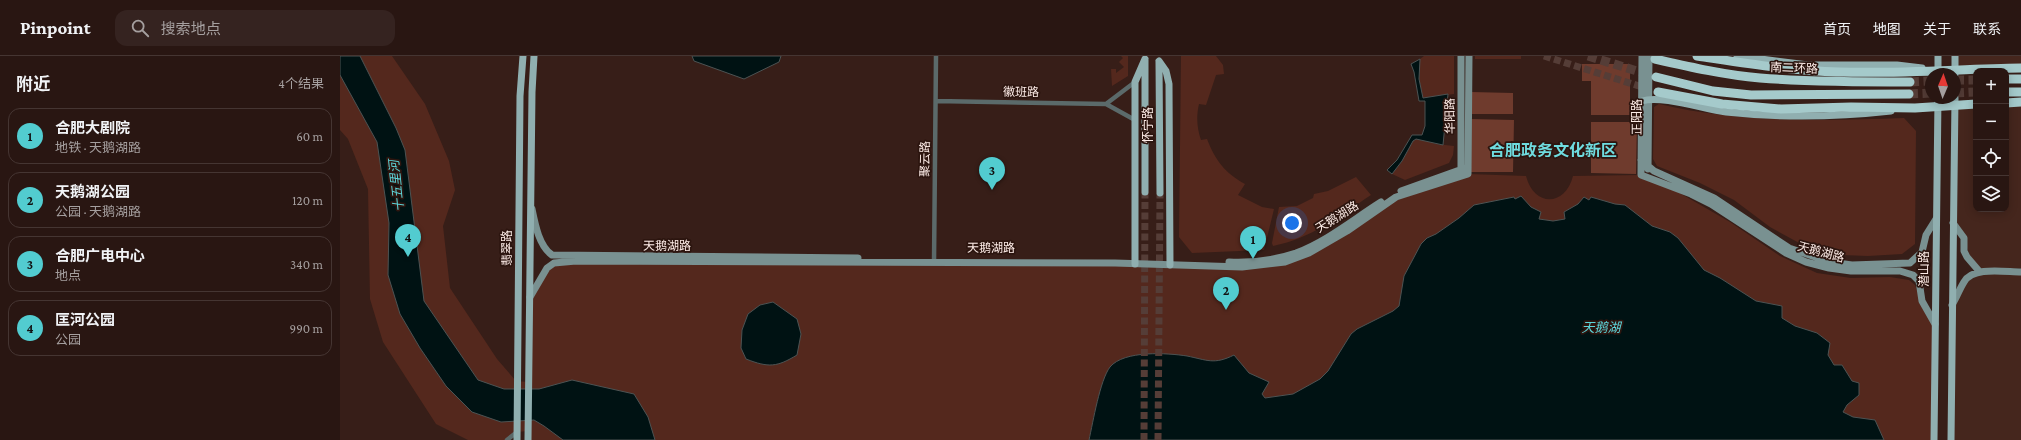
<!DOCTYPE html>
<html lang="zh">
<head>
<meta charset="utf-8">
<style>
  body { margin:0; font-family:"Crimson Pro","Noto Sans SC",serif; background:#352320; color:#f1f3f6 }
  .controls { position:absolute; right:12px; top:12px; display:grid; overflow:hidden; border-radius:8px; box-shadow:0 2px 10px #0003 }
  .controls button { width:36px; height:36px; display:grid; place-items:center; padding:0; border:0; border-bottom:1px solid #453532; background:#291612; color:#f1f3f6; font:20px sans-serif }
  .compass { position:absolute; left:1585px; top:12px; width:36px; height:36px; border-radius:50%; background:#291612; box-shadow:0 2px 10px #0003; rotate:2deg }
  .you { position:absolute; left:952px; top:167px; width:14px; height:14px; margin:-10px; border:3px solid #fff; border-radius:50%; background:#1a73e8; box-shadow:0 0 0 6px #1a73e833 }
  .badge { display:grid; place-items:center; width:26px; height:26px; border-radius:50%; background:#52ccd0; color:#111; font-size:13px; font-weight:700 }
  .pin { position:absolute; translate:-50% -33px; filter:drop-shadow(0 1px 2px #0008) }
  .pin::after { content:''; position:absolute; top:21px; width:14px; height:12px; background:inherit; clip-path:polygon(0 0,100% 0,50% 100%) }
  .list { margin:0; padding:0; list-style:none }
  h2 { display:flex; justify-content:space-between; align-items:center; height:52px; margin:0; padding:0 16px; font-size:17px }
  h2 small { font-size:13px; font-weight:400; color:#a59f9f }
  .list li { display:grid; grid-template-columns:26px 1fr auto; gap:12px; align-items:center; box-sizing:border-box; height:56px; margin:0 8px 8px; padding:0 8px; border:1px solid #453532; border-radius:12px }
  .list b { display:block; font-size:15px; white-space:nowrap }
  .list p { margin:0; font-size:13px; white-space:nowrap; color:#a59f9f }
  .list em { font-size:13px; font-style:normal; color:#a59f9f }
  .icon { flex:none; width:22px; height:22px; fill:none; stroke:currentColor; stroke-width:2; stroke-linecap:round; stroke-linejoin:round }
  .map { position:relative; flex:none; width:1681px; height:384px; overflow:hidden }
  header { display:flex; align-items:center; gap:24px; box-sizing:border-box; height:56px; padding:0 20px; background:#291612; border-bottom:1px solid #453532 }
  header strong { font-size:19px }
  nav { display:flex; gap:22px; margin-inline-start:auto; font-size:14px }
  .search { width:280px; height:36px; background:#352320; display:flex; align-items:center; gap:10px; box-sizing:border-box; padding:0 14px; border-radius:12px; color:#a59f9f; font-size:15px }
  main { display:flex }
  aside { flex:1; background:#291612 }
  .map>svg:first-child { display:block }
  .built { fill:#45261d }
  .green { fill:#54281d }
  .forest { fill:#6f3b2d }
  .water { fill:#001213; stroke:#4c5353 }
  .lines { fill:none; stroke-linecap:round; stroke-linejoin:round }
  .primary-tunnel { stroke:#553d37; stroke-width:7; stroke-dasharray:7 3.5; stroke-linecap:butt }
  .highway-tunnel { stroke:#553d37; stroke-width:9; stroke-dasharray:9 4.5; stroke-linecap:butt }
  .street { stroke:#5b6a6a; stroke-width:4.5 }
  .secondary { stroke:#799191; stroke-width:7 }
  .primary { stroke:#90afb0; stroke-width:7 }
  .highway { stroke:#a5cacb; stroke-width:9 }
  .labels { text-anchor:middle; stroke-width:3.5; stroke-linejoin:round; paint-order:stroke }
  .street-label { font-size:12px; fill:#fdece7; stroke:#2c150f }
  .water-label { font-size:13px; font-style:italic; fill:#5dd5d9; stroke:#2c150f }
  .district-label { font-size:16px; font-weight:bold; fill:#6fdcdf; stroke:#2c150f }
</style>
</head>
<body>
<header>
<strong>Pinpoint</strong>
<div class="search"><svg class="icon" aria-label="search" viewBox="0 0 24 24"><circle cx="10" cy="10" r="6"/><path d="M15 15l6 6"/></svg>搜索地点</div>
<nav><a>首页</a><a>地图</a><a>关于</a><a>联系</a></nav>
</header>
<main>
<aside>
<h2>附近<small>4个结果</small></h2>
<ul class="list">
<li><span class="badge">1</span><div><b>合肥大剧院</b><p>地铁 · 天鹅湖路</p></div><em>60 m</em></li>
<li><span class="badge">2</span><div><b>天鹅湖公园</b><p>公园 · 天鹅湖路</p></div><em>120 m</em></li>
<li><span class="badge">3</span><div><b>合肥广电中心</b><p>地点</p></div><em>340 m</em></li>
<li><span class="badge">4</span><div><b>匡河公园</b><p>公园</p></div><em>990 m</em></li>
</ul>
</aside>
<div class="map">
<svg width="1681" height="384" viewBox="0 0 1681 384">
  <rect width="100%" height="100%" fill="#371e18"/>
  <path class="built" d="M1615,0H1681V12L1615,13Z
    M1681,46V212H1652L1681,216V384H1611L1612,249L1624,225L1639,215L1631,204L1624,182L1613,167L1615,49L1636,48V153H1666V47Z"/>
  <path class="green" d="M0,0H52L85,48L109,105L115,134L103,170L110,232L157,303L176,325L188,326L190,241L214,207L830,209L945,206L1056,141L1128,118L1186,120C1194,151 1225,151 1233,120L1301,119L1324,128L1390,166L1440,200L1477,217L1511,222L1550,221L1569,224L1575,229L1586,259L1595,268L1594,384H190L188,375L177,376L167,384H128L96,368L43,286L30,243L28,133L8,83L0,74Z
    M781,0H788V20L772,30L771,13H776V17L784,11L779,6L783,2Z
    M841,0H876L883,9L884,18L876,19L866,49L859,48C856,61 857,72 861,84L867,83C875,104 885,117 905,128L898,139L922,151L934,153L924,194L852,197L839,181Z
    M1084,0H1114V38L1083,42L1079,23L1080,3Z
    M1135,0H1181V3H1135Z
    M1319,48C1399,67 1482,65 1564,62L1576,75L1575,188L1562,198L1528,200L1502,199L1461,188L1430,171L1394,144L1360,127L1317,110L1313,103L1314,51Z
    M1077,82L1096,88L1114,90L1113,99L1109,107L1065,124L1052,118L1062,105L1073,85Z
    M1016,121L1031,139C998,161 972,182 933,190L932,187L939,151L957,150L973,142L974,138L988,135Z"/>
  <path class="forest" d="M1242,8H1290V59H1251V25H1242Z
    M1131,36L1173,37V58H1130Z
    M1130,63L1174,64L1173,116H1129Z
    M1251,66H1297L1296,118L1251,117Z"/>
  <path class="water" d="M0,0H20L56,72L65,94L84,245L138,324L164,333H199L232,324L294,338L308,361L315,384H223L204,370L194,364L161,366L132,356L106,330L80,292L60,258L48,219L49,167L37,86L0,19Z
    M352,0H441L439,6L404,23L354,5Z
    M1080,3L1079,23L1083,42L1108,38L1103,89L1076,83L1073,85L1062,105L1052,118L1047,114L1057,104L1072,79H1082L1085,70V45H1079L1074,16L1071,8Z
    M1181,140L1191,151L1201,156L1199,163L1213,165L1225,163L1224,156L1238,148L1244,141L1249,144L1251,141L1275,148L1285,149L1312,170L1330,176L1338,182L1364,214L1380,222L1416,245L1442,250V262L1455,270L1477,277L1490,287L1488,299L1494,309H1502L1512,325L1519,327V339L1507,349L1503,356L1513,361L1535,364L1544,384H749C753,366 760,324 770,311C784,294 828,297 847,300C867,304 874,309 894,299L909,317L929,326L922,338L925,342L953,338L980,323L988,315L1011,278L1017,273L1053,255L1059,250L1064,220L1081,188L1087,182L1096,178L1119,162L1134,149L1174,141L1175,143Z
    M433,246L457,263L461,278L457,299C437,311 429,312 406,303L401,292L402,274L408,258L420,249Z"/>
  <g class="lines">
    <path class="primary-tunnel" d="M1204,0L1318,36
      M804,384L805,136
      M818,384L820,137"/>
    <path class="highway-tunnel" d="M1248,0L1310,19
      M1615,24H1636
      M1570,26L1591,25
      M1615,37L1636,36
      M1569,38L1591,37"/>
    <path class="street" d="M596,45L766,48L795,64
      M766,48L795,26
      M594,207L596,0
      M167,384L177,376"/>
    <path class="secondary" d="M1121,0V116
      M1302,0L1301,119L1351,138L1371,148L1446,197L1466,206L1489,212L1511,215H1560L1573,219L1579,225L1582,245L1595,268
      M1301,104L1314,115L1374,142L1449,192L1490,206L1512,209L1570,207L1582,196L1586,179L1596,163
      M1308,113L1309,0
      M1061,135L1128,111
      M192,153C195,168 199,190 212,199L518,202
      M1613,167L1624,182V195L1627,201L1639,215
      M889,206C910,207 935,204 956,197C986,186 1014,163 1041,146
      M190,241L207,212L214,207L236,205L775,207L902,211L945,206L969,197L1007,175L1056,141L1128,118L1129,0
      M1612,249C1617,241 1620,232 1624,226C1633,210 1665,216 1681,216"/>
    <path class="primary" d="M1397,0L1468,9H1557L1582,12
      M819,5L826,15L829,28L830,209
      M819,6L820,137
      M1598,18V0
      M1615,18V0
      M1302,45C1322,39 1363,53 1386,56C1441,62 1497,61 1551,55
      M805,136V4
      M795,208V26L805,3
      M177,384L180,40L183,0
      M188,384L192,36L194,0
      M1594,384L1598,42
      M1611,384L1615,42"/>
    <path class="highway" d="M1357,0C1404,7 1451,15 1499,16C1560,18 1620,13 1681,12
      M1315,3C1350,11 1385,19 1420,22C1470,26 1520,26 1570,26
      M1316,21L1373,35L1411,39L1569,38
      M1666,23H1681
      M1318,36L1382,48L1441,53L1511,51L1575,52L1636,48
      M1666,36H1681
      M1666,47L1681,46"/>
  </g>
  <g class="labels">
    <g class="street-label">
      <text transform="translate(1454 12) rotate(2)" y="4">南二环路</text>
      <text transform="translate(681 36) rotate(1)" y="4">徽班路</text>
      <text transform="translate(1110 60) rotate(-91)" y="4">华阳路</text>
      <text transform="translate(1297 61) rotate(-90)" y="4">正阳路</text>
      <text transform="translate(808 69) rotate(-90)" y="4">怀宁路</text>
      <text transform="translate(585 103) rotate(-89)" y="4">聚云路</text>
      <text transform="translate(997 161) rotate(-32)" y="4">天鹅湖路</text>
      <text x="327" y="194">天鹅湖路</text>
      <text transform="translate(167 192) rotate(-90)" y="4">翡翠路</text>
      <text x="651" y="196">天鹅湖路</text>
      <text transform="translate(1481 196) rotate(15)" y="4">天鹅湖路</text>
      <text transform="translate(1584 213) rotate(-90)" y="4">潜山路</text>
    </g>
    <g class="water-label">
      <text transform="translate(56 130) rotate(-96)" y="5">十五里河</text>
      <text x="1261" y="276">天鹅湖</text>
    </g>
    <g class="district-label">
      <text x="1213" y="100">合肥政务文化新区</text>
    </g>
  </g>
</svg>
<div class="controls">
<button>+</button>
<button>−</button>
<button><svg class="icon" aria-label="locate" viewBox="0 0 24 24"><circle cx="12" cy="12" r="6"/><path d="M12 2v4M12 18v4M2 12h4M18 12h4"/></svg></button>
<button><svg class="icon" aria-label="layers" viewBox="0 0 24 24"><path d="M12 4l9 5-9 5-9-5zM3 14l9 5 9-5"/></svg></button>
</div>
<svg class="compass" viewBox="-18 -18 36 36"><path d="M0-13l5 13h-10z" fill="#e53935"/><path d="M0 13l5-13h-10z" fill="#a59f9f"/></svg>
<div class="you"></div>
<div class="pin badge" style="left:913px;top:203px">1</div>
<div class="pin badge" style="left:886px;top:254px">2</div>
<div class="pin badge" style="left:652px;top:134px">3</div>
<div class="pin badge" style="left:68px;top:201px">4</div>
</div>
</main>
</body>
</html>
